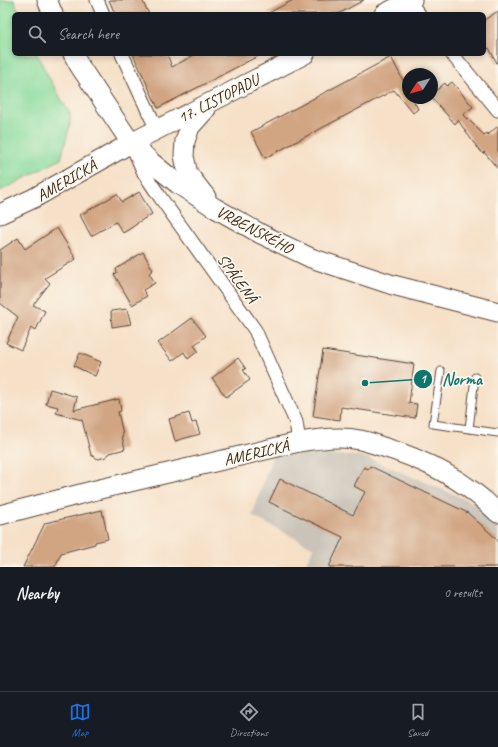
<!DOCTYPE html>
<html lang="en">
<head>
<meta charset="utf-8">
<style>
  body { margin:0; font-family:Caveat,sans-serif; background:#242831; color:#f1f3f6 }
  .compass { position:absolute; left:402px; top:68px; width:36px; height:36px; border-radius:50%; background:#171b24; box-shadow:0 2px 6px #0003; rotate:234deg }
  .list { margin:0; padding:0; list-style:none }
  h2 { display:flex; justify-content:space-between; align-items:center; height:52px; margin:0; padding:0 16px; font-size:17px }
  h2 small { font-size:13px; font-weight:400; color:#9ea1a6 }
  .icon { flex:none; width:22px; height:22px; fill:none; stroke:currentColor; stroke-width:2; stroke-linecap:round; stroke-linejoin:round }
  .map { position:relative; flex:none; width:498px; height:567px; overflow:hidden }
  .search { position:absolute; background:#171b24; box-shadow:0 2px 6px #0003; left:12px; right:12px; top:12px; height:44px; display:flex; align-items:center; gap:10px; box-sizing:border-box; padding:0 14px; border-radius:6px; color:#9ea1a6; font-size:15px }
  .sheet { height:124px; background:#171b24 }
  nav { display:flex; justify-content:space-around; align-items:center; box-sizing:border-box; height:56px; border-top:1px solid #363941; background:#171b24; font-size:11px; color:#9ea1a6 }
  nav a { display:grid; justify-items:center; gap:2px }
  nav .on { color:#1a73e8 }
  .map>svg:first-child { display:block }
  .industrial { fill:#cac3b8 }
  .green { fill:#8bdc9d; stroke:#63835e }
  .building { fill:#d1a482 }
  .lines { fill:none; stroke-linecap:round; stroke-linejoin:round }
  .lane-casing { stroke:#574537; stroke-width:9 }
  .street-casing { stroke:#574537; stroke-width:15 }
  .secondary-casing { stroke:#574537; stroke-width:21 }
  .lane { stroke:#fff; stroke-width:7 }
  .street { stroke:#fff; stroke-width:13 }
  .secondary { stroke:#fff; stroke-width:19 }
  .labels { text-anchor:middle; stroke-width:3.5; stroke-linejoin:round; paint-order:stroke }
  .street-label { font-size:16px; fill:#3b2a1e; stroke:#fbf7ec }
  .leader { fill:none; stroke:#0f766e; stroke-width:1.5 }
  .callout-dot { fill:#0f766e; stroke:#fbf7ec; stroke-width:1.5 }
  .mark-label { font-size:12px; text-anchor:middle; font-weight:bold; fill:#fff }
  .callout-label { font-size:17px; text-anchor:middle; font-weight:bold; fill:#0f766e; stroke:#fbf7ec; stroke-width:3.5; stroke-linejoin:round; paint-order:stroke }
</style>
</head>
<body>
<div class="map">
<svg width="498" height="567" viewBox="0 0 498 567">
  <rect width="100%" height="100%" fill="#fbf7ec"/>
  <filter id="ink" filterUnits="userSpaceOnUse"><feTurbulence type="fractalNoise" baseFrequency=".025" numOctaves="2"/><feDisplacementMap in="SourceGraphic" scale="8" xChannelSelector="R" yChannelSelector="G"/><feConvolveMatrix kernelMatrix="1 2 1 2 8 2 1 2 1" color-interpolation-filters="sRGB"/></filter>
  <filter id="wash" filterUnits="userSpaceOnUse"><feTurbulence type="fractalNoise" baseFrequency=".012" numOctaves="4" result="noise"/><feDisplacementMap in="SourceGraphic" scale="16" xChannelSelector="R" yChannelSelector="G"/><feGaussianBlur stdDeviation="0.9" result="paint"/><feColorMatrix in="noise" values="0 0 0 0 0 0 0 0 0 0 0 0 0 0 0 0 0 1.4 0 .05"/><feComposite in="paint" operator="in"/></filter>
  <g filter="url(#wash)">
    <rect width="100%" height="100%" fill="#f6e0c7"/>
    <path class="industrial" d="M273,454L363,456L479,505L498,524V567H304L314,548L252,516Z"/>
    <path class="green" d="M0,0H14L20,14H14V54H37L48,76L70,114V125L61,159L0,191Z"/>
    <g id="blocks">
      <path class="building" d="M109,0H142L149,14H115Z
        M293,0H364L338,14H267Z
        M498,11V65L489,48L484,50V20Z
        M133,54H167L172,67L196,54H262L158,108Z
        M391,57L408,90V98H412L418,109L413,113L394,90L265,158L251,132Z
        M452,82L473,107L463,114L484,135L487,133L488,135L498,126V169L484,152L483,154L473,142L458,120L455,124L432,98V94L445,83L447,86Z
        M139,192L152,214L137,223V224L123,233L116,222L91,236L80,215L117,194L122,202Z
        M57,228L76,259L45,278L50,283L33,305L45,311L36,330L31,328L21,350L6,343L18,317L0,303V250L18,238L25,249Z
        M143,252L153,270L149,273L155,283L143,290L147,296L132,305L114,274L117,273L116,269Z
        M127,309L131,324L112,327L111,311Z
        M192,318L206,336L194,345L198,351L188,359L184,352L172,361L158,343Z
        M323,350L414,364L409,403L417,404L415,418L341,407L340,420L313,416Z
        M80,353L101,362L95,376L74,366Z
        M238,358L246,369L243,370L250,380L226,397L212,378Z
        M50,389L77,397L74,410L119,399L121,411L118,412L123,434L122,436L125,449L110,453L106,457L98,459L91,455L82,420L56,413L58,407L46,404Z
        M189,413L192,423L196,422L200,434L175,441L169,419Z
        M370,466L468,513L498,540V567H329L343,537L269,502L280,479L353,515L365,492L354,486L364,467L368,469Z
        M102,510L108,539L95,542V544L61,553L55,567H23L45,523Z"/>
    </g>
  </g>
  <g filter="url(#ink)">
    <use href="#blocks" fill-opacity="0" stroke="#574537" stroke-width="1"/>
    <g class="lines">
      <defs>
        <path id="lane" d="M441,371L433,424L498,433
          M469,429L475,377"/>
        <path id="street" d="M97,0L103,14
          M407,0L419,14
          M122,54L157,130
          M452,54L498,110
          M134,150L144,173L160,197L255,330L296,422L299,442"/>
        <path id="secondary" d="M47,0L53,14
          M384,14L412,0
          M73,54L79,65L131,143L151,162L178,184L215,208L261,234L311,258L393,285L498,312
          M206,109L190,127L185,141L184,156L188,174L206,197
          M0,214L34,198L131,143L305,54
          M0,515L96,490L299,442C320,439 340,436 360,440C367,441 374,444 380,446C424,459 465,480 498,513"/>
      </defs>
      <use href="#lane" class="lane-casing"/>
      <use href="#street" class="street-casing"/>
      <use href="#secondary" class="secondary-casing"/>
      <use href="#lane" class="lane"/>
      <use href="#street" class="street"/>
      <use href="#secondary" class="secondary"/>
    </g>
  </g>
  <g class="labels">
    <g class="street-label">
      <text transform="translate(218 98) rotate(-27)" y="6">17. LISTOPADU</text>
      <text transform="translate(66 180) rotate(-30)" y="6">AMERICKÁ</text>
      <text transform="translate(255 229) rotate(28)" y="6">VRBENSKÉHO</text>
      <text transform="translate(238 278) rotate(54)" y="6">SPÁLENÁ</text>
      <text transform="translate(256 452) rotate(-13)" y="6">AMERICKÁ</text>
    </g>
  </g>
  <path class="leader" d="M365 383L423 379"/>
  <g class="callout-dot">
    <circle cx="365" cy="383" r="4"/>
    <circle cx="423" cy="379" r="10"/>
  </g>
  <g class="mark-label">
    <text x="423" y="383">1</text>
  </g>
  <g class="callout-label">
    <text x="462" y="385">Norma</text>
  </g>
</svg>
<svg class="compass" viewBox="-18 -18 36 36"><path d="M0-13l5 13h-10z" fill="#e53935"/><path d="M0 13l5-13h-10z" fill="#9ea1a6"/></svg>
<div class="search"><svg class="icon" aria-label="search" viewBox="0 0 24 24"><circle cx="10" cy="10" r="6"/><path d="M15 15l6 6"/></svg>Search here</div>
</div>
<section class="sheet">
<h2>Nearby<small>0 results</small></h2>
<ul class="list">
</ul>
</section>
<nav>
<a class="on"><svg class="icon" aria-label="map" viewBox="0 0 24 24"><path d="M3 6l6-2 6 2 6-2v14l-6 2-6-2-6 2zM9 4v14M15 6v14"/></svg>Map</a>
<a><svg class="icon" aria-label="directions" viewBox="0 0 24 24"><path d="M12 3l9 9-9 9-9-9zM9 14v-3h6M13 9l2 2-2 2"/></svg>Directions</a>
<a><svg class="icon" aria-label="saved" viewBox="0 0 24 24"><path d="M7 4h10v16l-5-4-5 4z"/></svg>Saved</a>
</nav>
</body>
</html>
